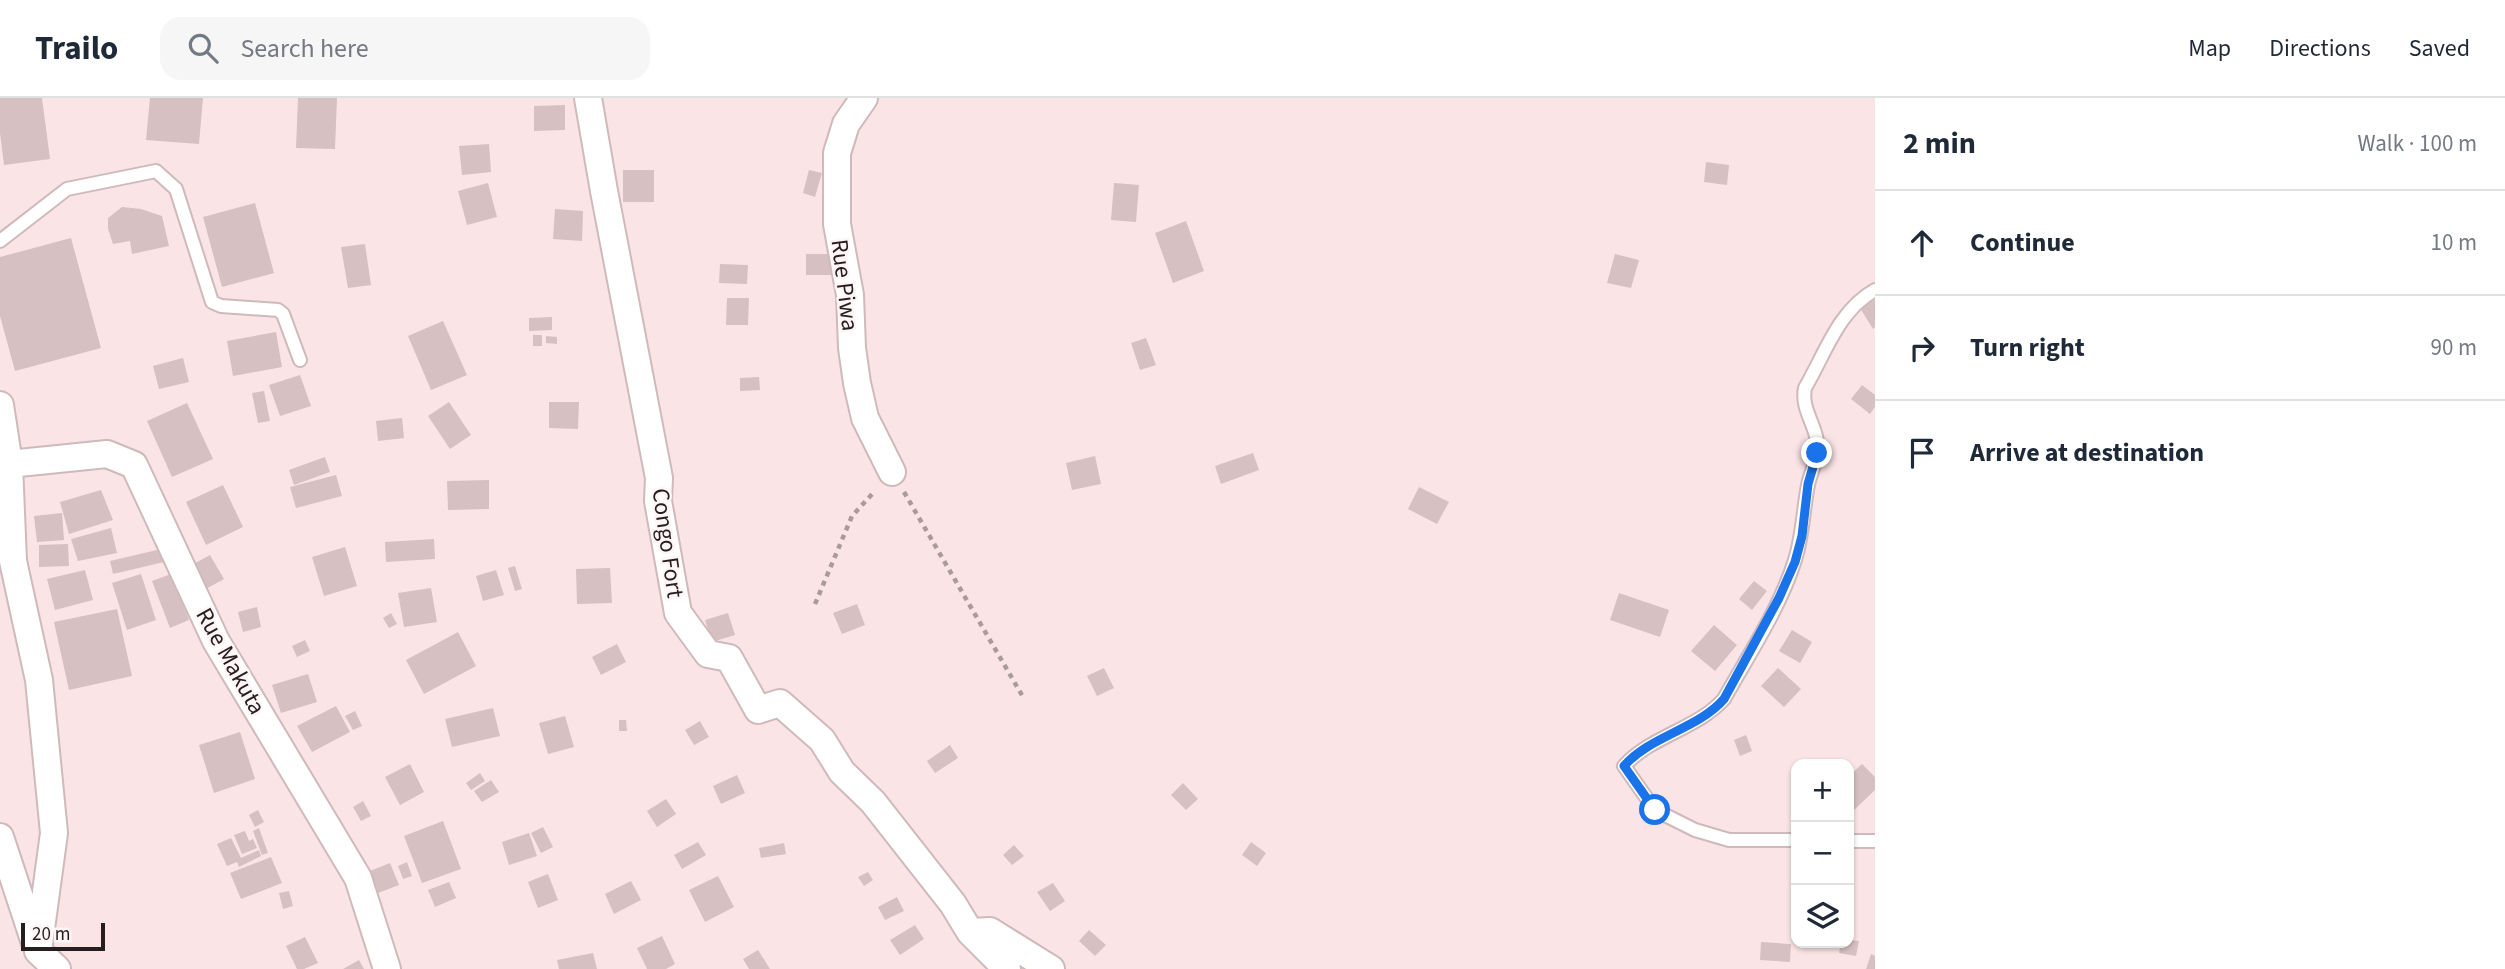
<!DOCTYPE html>
<html lang="en">
<head>
<meta charset="utf-8">
<style>
  body { margin:0; font-family:"Source Sans 3",sans-serif; background:#f6f6f7; color:#1f2937 }
  .controls { position:absolute; right:21px; bottom:21px; display:grid; overflow:hidden; border-radius:14px; box-shadow:0 2px 5px #0004 }
  .controls button { width:63px; height:63px; display:grid; place-items:center; padding:0; border:0; border-bottom:2px solid #e0e1e3; background:#fff; color:#1f2937; font:35px sans-serif }
  .scale { position:absolute; left:21px; bottom:18px; width:84px; box-sizing:border-box; padding-left:7px; border:4px solid #251d1e; border-top:0; font-size:19px; line-height:24px; white-space:nowrap; color:#251d1e; -webkit-text-stroke:5px #fef5f6; paint-order:stroke }
  .stop { position:absolute; width:21px; height:21px; margin:-16px; border:5px solid #1a73e8; border-radius:50%; background:#fff }
  .stop.end { background:#1a73e8; border-color:#fff; box-shadow:0 2px 7px #0008 }
  .list { margin:0; padding:0; list-style:none }
  h2 { display:flex; justify-content:space-between; align-items:center; height:91px; margin:0; padding:0 28px; font-size:30px }
  h2 small { font-size:23px; font-weight:400; color:#747a83 }
  .list li { display:grid; grid-template-columns:46px 1fr auto; gap:21px; align-items:center; box-sizing:border-box; height:105px; padding:0 28px; border-top:2px solid #e0e1e3 }
  .list b { display:block; font-size:26px; white-space:nowrap }
  .list em { font-size:23px; font-style:normal; color:#747a83 }
  .icon { flex:none; width:38px; height:38px; fill:none; stroke:currentColor; stroke-width:2; stroke-linecap:round; stroke-linejoin:round }
  .map { position:relative; flex:none; width:1875px; height:871px; overflow:hidden }
  header { display:flex; align-items:center; gap:42px; box-sizing:border-box; height:98px; padding:0 35px; background:#fff; border-bottom:2px solid #e0e1e3 }
  header strong { font-size:33px }
  nav { display:flex; gap:38px; margin-inline-start:auto; font-size:24px }
  .search { width:490px; height:63px; background:#f6f6f7; display:flex; align-items:center; gap:18px; box-sizing:border-box; padding:0 24px; border-radius:21px; color:#747a83; font-size:26px }
  main { display:flex }
  aside { flex:1; background:#fff }
  .map>svg:first-child { display:block }
  .building { fill:#d6c0c2 }
  .lines { fill:none; stroke-linecap:round; stroke-linejoin:round }
  .service-casing { stroke:#cfbabb; stroke-width:16 }
  .minor-casing { stroke:#cfbabb; stroke-width:30 }
  .path { stroke:#aa9a9b; stroke-width:4.5; stroke-dasharray:5 5; stroke-linecap:butt }
  .service { stroke:#fff; stroke-width:12 }
  .minor { stroke:#fff; stroke-width:26 }
  .route { stroke:#1a73e8; stroke-width:9 }
  .labels { text-anchor:middle; stroke-width:5; stroke-linejoin:round; paint-order:stroke }
  .street-label { font-size:24px; fill:#251d1e; stroke:#fef5f6 }
</style>
</head>
<body>
<header>
<strong>Trailo</strong>
<div class="search"><svg class="icon" aria-label="search" viewBox="0 0 24 24"><circle cx="10" cy="10" r="6"/><path d="M15 15l6 6"/></svg>Search here</div>
<nav><a>Map</a><a>Directions</a><a>Saved</a></nav>
</header>
<main>
<div class="map">
<svg width="1875" height="871" viewBox="0 0 1875 871">
  <rect width="100%" height="100%" fill="#fae4e6"/>
  <path class="building" d="M0,0H42L50,61L4,67L0,35Z
    M150,0H203L199,46L146,42Z
    M298,0H337L335,51L296,50Z
    M565,7V32L534,33V8Z
    M489,46L491,74L462,77L459,48Z
    M1706,64L1729,67L1727,87L1704,84Z
    M623,72H654V104H623Z
    M809,72L822,75L815,99L803,95Z
    M488,85L497,119L467,127L458,93Z
    M1114,85L1139,87L1136,124L1111,122Z
    M255,105L274,175L222,189L203,119Z
    M122,109L141,111L162,118L169,148L132,156L130,143L113,146L108,131V120Z
    M555,111L583,113L582,143L553,141Z
    M1186,123L1204,173L1173,185L1155,135Z
    M71,140L101,250L15,273L0,218V159Z
    M365,146L371,187L348,190L341,149Z
    M806,156H836V177H806Z
    M1615,156L1639,162L1631,190L1607,185Z
    M720,166L748,167L747,186L719,185Z
    M727,200H749L748,227H726Z
    M1875,201V229L1873,231L1860,210Z
    M552,219V232L529,233V220Z
    M443,223L467,277L431,292L408,238Z
    M276,234L282,269L233,278L227,243Z
    M533,237H542V248H533Z
    M546,238L557,239V246L546,245Z
    M1146,240L1156,267L1140,272L1131,245Z
    M183,260L189,284L159,291L153,268Z
    M300,277L311,308L280,318L269,287Z
    M759,279L760,292L740,293V280Z
    M1862,287L1875,297V309L1870,316L1851,301Z
    M264,293L270,323L258,325L252,295Z
    M449,304L471,337L450,351L428,318Z
    M549,304H579L578,331L549,330Z
    M187,305L213,361L172,379L147,323Z
    M402,320L404,340L378,343L376,323Z
    M1253,355L1259,372L1221,386L1215,368Z
    M1095,358L1101,386L1072,392L1066,365Z
    M325,359L330,374L294,387L289,372Z
    M336,377L342,398L296,410L290,389Z
    M489,382V411L448,412L447,383Z
    M223,387L243,429L206,447L186,404Z
    M1419,389L1449,404L1437,426L1408,411Z
    M101,392L113,422L69,436L60,404Z
    M62,415L64,442L37,444L34,418Z
    M111,430L117,455L78,463L71,441Z
    M434,441L435,461L386,464L385,444Z
    M68,446L69,468L39,469V447Z
    M345,449L357,488L324,498L312,459Z
    M161,451L164,464L113,476L110,463Z
    M210,457L224,481L204,492L190,468Z
    M515,468L522,491L515,493L508,470Z
    M610,470L612,505L577,506L576,471Z
    M85,472L93,502L55,512L47,481Z
    M496,472L504,497L483,503L476,478Z
    M141,476L156,522L127,532L112,485Z
    M171,476L189,522L170,530L152,483Z
    M1754,483L1767,493L1752,512L1739,501Z
    M431,490L437,524L404,529L398,495Z
    M1619,495L1669,512L1660,539L1610,522Z
    M857,506L865,527L842,536L833,515Z
    M257,509L261,529L243,534L238,514Z
    M117,511L132,578L69,592L54,524Z
    M391,515L397,526L389,530L383,520Z
    M728,515L735,537L712,544L705,522Z
    M1714,527L1737,547L1715,573L1691,553Z
    M1792,532L1812,544L1800,565L1779,553Z
    M458,534L476,568L424,596L406,562Z
    M305,542L310,553L297,559L292,548Z
    M617,546L626,564L601,577L592,559Z
    M1104,570L1114,590L1097,598L1087,578Z
    M1778,570L1801,591L1784,609L1761,588Z
    M308,576L317,604L281,615L272,587Z
    M336,608L350,634L312,654L297,628Z
    M493,610L500,638L452,649L445,621Z
    M355,613L362,628L353,632L345,618Z
    M565,618L574,649L548,656L539,625Z
    M619,622H626L627,633H619Z
    M700,623L709,639L694,647L685,632Z
    M240,634L255,681L214,695L199,647Z
    M1746,637L1752,653L1740,658L1734,642Z
    M950,647L958,660L935,675L927,663Z
    M410,666L424,694L400,707L385,679Z
    M1862,666L1875,679V692L1853,713L1849,709V678Z
    M480,675L485,683L471,692L466,685Z
    M737,677L745,695L721,706L713,688Z
    M491,682L499,694L482,704L474,693Z
    M1183,685L1198,701L1186,712L1171,697Z
    M666,701L676,716L657,729L647,713Z
    M363,703L371,718L361,723L353,709Z
    M258,712L264,724L255,729L249,717Z
    M443,723L461,771L422,785L404,738Z
    M543,729L553,749L541,755L531,735Z
    M259,730L268,755L262,757L253,733Z
    M245,733L249,743L253,741L257,750L242,756L234,737Z
    M529,735L537,758L509,767L502,744Z
    M231,740L241,760L259,752L261,758L239,769L237,764L227,768L217,746Z
    M698,744L706,757L682,771L674,757Z
    M1251,744L1266,755L1257,768L1242,757Z
    M784,745L786,756L761,760L759,750Z
    M1014,747L1024,758L1012,767L1003,757Z
    M271,759L282,785L241,801L230,775Z
    M407,764L412,778L403,781L398,768Z
    M390,765L399,787L378,795L370,773Z
    M868,774L873,782L864,788L858,779Z
    M548,776L558,802L538,810L528,784Z
    M718,778L734,809L705,824L689,792Z
    M631,783L641,802L614,816L605,796Z
    M449,784L456,800L435,809L428,792Z
    M1053,785L1065,803L1050,813L1037,794Z
    M289,793L293,808L283,811L279,795Z
    M897,799L904,813L885,822L878,809Z
    M915,827L924,841L900,857L890,842Z
    M1089,832L1106,847L1095,858L1079,843Z
    M662,838L675,866L666,871H647L637,850Z
    M305,839L318,865L304,871H297L286,848Z
    M1849,842L1859,843L1856,858L1839,855L1841,845H1849Z
    M1761,844L1791,846L1790,864L1760,862Z
    M758,852L770,871H749L743,861Z
    M593,855L597,871H559L557,862Z
    M1871,856L1875,858V871H1866Z
    M359,862L364,871H343Z"/>
  <g class="lines">
    <defs>
      <path id="service" d="M0,143L67,91L156,73L176,91L212,204L221,208L278,212L283,216L300,262
        M1796,742H1729L1695,732L1655,712L1624,668C1651,638 1697,631 1724,601C1749,556 1780,510 1795,462C1803,437 1803,412 1808,387C1810,377 1815,367 1817,356C1821,331 1800,314 1805,290C1826,254 1838,213 1875,192
        M1849,743H1875"/>
      <path id="minor" d="M588,0L604,93L659,380L658,403L678,515L708,556L729,560L758,612L780,605L822,642L842,674L873,704L953,806L970,834L1007,871
        M864,0L846,26L837,55V126L850,197L852,250L857,285L865,320L892,374
        M0,307L9,366L13,463L39,582L54,735L38,853L57,871
        M9,366L107,356L134,367L216,543L358,780L387,871
        M0,739L35,845
        M972,834L990,833L1051,871"/>
    </defs>
    <use href="#service" class="service-casing"/>
    <use href="#minor" class="minor-casing"/>
    <path class="path" d="M904,394L1023,599
      M815,506L852,418L874,394"/>
    <use href="#service" class="service"/>
    <use href="#minor" class="minor"/>
  </g>
  <g class="lines">
    <path class="route" d="M1655,712L1624,668C1650,638 1698,631 1724,601L1779,500L1795,464L1802,438L1808,386L1817,355"/>
  </g>
  <g class="labels">
    <g class="street-label">
      <text transform="translate(845 187) rotate(83)" y="8">Rue Piwa</text>
      <text transform="translate(668 445) rotate(82)" y="8">Congo Fort</text>
      <text transform="translate(231 563) rotate(61)" y="8">Rue Makuta</text>
    </g>
  </g>
</svg>
<div class="controls">
<button>+</button>
<button>−</button>
<button><svg class="icon" aria-label="layers" viewBox="0 0 24 24"><path d="M12 4l9 5-9 5-9-5zM3 14l9 5 9-5"/></svg></button>
</div>
<div class="scale">20 m</div>
<div class="stop" style="left:1655px;top:712px"></div>
<div class="stop end" style="left:1817px;top:355px"></div>
</div>
<aside>
<h2>2 min<small>Walk · 100 m</small></h2>
<ul class="list">
<li><svg class="icon" aria-label="ahead" viewBox="0 0 24 24"><path d="M12 20V5M6 11l6-6 6 6"/></svg><div><b>Continue</b></div><em>10 m</em></li>
<li><svg class="icon" aria-label="right" viewBox="0 0 24 24"><path d="M7 20v-9h11M14 6l5 5-5 5"/></svg><div><b>Turn right</b></div><em>90 m</em></li>
<li><svg class="icon" aria-label="arrive" viewBox="0 0 24 24"><path d="M6 21V4h12l-3 4 3 4H6"/></svg><div><b>Arrive at destination</b></div></li>
</ul>
</aside>
</main>
</body>
</html>
